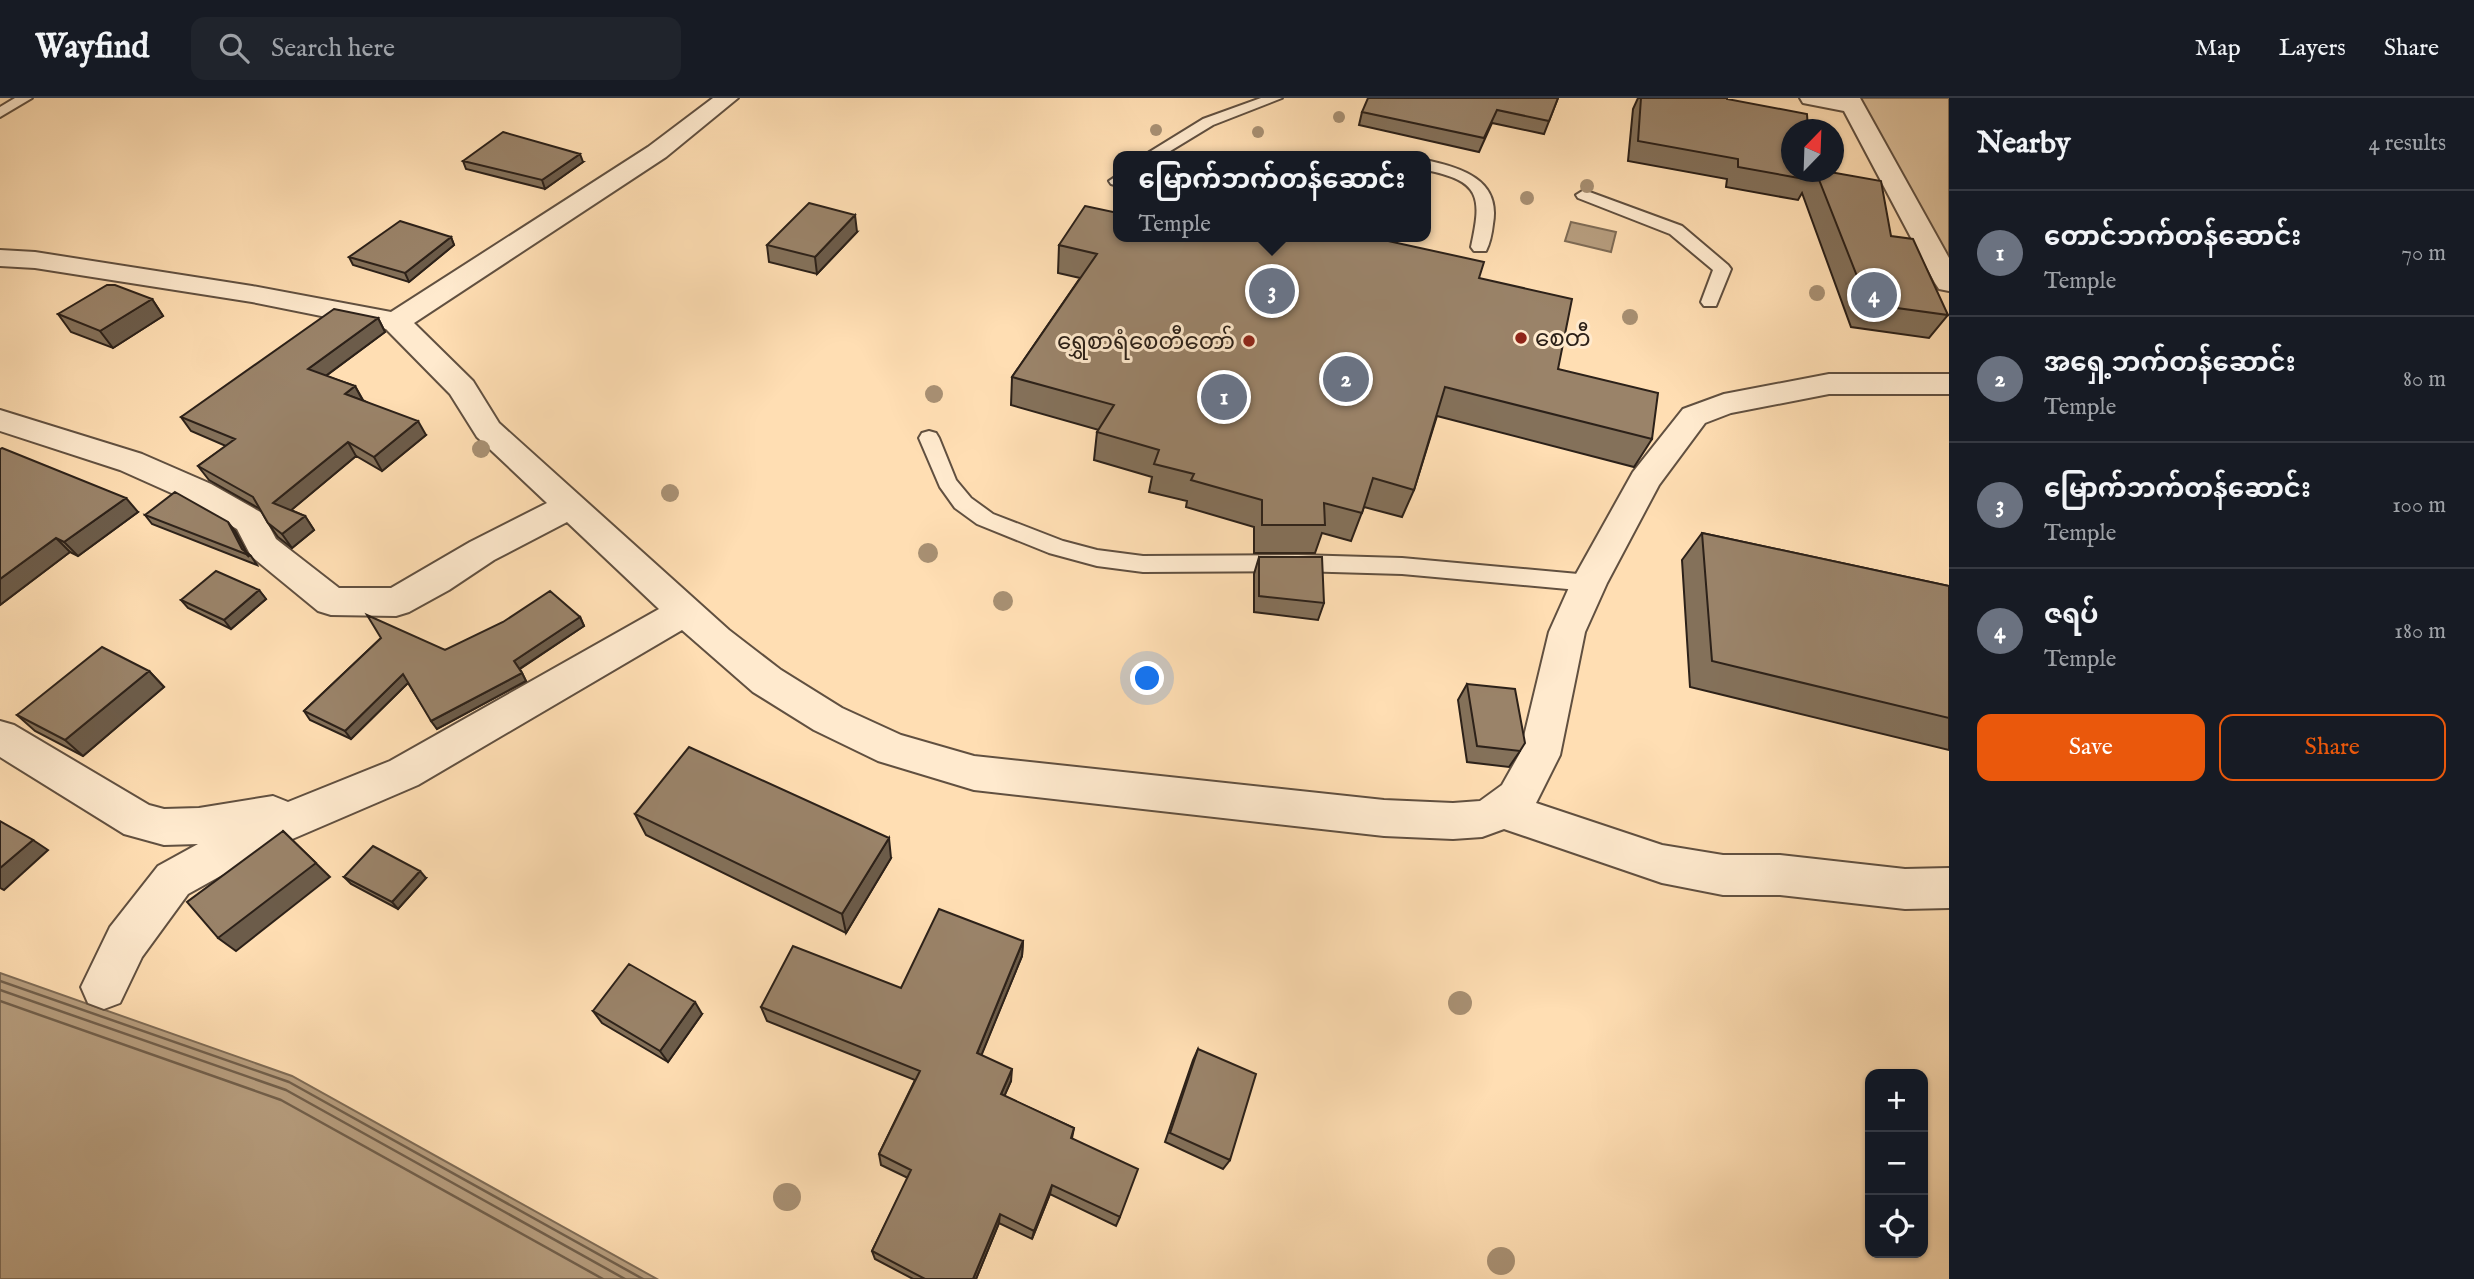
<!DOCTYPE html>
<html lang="en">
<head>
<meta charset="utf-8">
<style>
  body { margin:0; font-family:"IM FELL English","Noto Sans Myanmar",serif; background:#20242c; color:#f1f3f6 }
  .controls { position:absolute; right:21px; bottom:21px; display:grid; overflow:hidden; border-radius:14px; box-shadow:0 2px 5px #0004 }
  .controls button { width:63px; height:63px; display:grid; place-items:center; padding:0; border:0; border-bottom:2px solid #363941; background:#171b24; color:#f1f3f6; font:35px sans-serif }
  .compass { position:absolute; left:1781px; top:21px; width:63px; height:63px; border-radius:50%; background:#171b24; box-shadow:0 2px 5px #0004; rotate:23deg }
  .you { position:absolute; left:1148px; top:581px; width:24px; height:24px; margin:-18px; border:5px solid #fff; border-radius:50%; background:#1a73e8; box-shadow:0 0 0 10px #1a73e833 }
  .badge { display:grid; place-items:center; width:46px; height:46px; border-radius:50%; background:#ea580c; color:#fff; font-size:23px; font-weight:700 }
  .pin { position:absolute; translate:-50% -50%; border:4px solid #fff; box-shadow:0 2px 7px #0006 }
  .popup { position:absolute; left:1113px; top:53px; width:318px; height:91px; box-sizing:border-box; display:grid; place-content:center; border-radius:14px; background:#171b24; filter:drop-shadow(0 2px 5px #0005); font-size:23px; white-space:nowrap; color:#9ea1a6 }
  .popup b { font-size:26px; color:#f1f3f6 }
  .popup::after { content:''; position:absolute; left:50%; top:100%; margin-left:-14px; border:14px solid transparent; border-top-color:#171b24 }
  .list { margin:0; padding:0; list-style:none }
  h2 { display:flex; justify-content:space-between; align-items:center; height:91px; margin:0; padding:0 28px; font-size:30px }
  h2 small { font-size:23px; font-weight:400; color:#9ea1a6 }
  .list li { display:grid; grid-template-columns:46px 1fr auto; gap:21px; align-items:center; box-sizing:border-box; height:126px; padding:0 28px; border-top:2px solid #363941 }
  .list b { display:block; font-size:26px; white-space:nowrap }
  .list p { margin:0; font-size:23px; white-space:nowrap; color:#9ea1a6 }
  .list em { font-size:23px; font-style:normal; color:#9ea1a6 }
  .actions { display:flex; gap:14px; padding:21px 28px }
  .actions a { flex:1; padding:16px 0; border:2px solid #ea580c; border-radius:14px; text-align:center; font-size:24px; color:#ea580c }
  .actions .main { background:#ea580c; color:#fff }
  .icon { flex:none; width:38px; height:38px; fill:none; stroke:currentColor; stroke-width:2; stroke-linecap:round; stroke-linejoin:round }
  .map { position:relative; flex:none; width:1949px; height:1181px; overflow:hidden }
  header { display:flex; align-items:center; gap:42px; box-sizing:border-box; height:98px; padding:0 35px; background:#171b24; border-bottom:2px solid #363941 }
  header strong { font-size:33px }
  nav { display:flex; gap:38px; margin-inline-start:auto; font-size:24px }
  .search { width:490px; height:63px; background:#20242c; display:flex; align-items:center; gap:18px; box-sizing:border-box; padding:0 24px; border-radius:14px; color:#9ea1a6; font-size:26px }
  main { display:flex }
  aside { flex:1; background:#171b24 }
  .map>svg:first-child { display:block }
  .green { fill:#dbbe99; stroke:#847059; stroke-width:2 }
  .water { fill:#b79e7f; stroke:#7f6c56; stroke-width:2 }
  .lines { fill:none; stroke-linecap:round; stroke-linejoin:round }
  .shore { stroke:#72604c; stroke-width:2.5 }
  .service-casing { stroke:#615040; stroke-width:4 }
  .minor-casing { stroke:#615040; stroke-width:4 }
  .service { fill:#ffeace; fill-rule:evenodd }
  .minor { fill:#ffeace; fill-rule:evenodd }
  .tree { fill:#a89073 }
  .wall { fill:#84715a; stroke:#2c2119; stroke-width:2 }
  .shaded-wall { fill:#6c5c4a; stroke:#2c2119; stroke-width:2 }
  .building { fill:#9a8369; stroke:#2c2119; stroke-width:2 }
  .poi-dot { fill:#8f2418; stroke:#ffeace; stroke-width:2.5 }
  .labels { text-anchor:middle; stroke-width:6; stroke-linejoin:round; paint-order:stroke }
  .far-poi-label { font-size:23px; fill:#2c2119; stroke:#ffeace; text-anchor:start }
</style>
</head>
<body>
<header>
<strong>Wayfind</strong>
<div class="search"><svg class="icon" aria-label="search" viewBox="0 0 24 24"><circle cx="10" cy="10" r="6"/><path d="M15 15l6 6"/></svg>Search here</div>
<nav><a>Map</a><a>Layers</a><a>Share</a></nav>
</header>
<main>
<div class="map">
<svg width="1949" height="1181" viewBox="0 0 1949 1181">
  <rect width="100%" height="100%" fill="#ffdeb3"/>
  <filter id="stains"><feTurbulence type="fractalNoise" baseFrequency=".00286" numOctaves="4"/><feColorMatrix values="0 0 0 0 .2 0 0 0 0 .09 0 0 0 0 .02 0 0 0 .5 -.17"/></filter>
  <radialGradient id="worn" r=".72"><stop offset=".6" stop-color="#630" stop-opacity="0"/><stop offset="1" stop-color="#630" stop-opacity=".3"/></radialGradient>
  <path class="green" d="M1857,0H1949V188Z"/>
  <path class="water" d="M1571,124L1616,134L1611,154L1565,143Z
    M0,875L292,978L657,1181H0Z"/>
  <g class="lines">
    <path class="shore" d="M0,883L289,984L643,1181
      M0,892L286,992L625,1181
      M0,903L281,1002L603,1181"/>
    <defs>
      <path id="service" d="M15,0H32L0,19V9Z
        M1261,0H1282L1213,27L1162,58H1143L1203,21Z
        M1426,62C1461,70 1501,81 1493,126C1492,135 1490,145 1486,153H1474L1471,149C1482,99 1481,83 1426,72Z
        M1118,77V88L1111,86L1109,83Z
        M1584,92L1682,128L1728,167L1731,171L1716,208H1704L1701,204L1713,172L1670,136L1578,100L1576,97Z
        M929,333L936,335L939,340L956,382L971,400L993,416L1063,443L1097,452L1143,458L1298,457L1402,460L1589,477L1597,479L1600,485L1597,491L1589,493L1402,476L1298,473L1143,474L1097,468L1049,455L977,426L955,410L940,389L919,340L922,335Z"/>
      <path id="minor" d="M713,0H738L666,59L414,225L473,283L499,325L729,532L781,572L842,610L901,637L974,658L1384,702L1453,705L1480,703L1502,687L1520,655L1549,534L1571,485L1633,374L1683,311L1724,296L1829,276H1949V296H1829L1731,315L1705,325L1659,387L1607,485L1585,534L1560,657L1536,705L1662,747L1723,757H1780L1905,771L1949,770V810L1905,811L1780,797H1723L1662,785L1504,731L1482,739L1453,741L1384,738L974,692L878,663L814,632L753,594L682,532L418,687L269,751L188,796L142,859L120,905L104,911L88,905L81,889L110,829L158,768L198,746L164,747L124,736L0,659V623L14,627L149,707L164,711L199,710L273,698L288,704L390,663L659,511L567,424L494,462L449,492L409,514L396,518L331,517L318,513L251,458L237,431L187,402L120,372L0,333V312L142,356L211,386L262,415L276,441L339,490H391L470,444L547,405L477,339L450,296L386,231L252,204L35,170L0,168V152L35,154L252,188L391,214L648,49Z
        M1800,0H1860L1949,160V193L1939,191L1935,185L1844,13L1803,5Z"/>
    </defs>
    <use href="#service" class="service-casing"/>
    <use href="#minor" class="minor-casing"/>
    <use href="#service" class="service"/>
    <use href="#minor" class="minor"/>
  </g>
  <g class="tree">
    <circle cx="1339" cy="19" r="6"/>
    <circle cx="1156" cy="32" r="6"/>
    <circle cx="1258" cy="34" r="6"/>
    <circle cx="1587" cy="88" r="7"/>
    <circle cx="1527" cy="100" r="7"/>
    <circle cx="1817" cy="195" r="8"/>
    <circle cx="1630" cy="219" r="8"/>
    <circle cx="934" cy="296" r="9"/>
    <circle cx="481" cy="351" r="9"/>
    <circle cx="670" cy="395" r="9"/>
    <circle cx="928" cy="455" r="10"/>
    <circle cx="1003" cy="503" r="10"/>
    <circle cx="1460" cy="905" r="12"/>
    <circle cx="787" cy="1099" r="14"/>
    <circle cx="1501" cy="1163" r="14"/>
  </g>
  <path class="wall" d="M1558,0L1544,36L1492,25L1479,54L1359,27L1362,14Z
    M1638,0H1727V1L1810,79L1814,74H1830L1891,138L1948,217L1929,240L1851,229L1802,95L1798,102L1726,89L1727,81L1628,63L1633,11Z
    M463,63L583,64L545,91L466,71Z
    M857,134L817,176L769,164L767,147Z
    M451,139L454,147L409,184L353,167L349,159Z
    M1059,147L1479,180L1558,271L1652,341L1634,369L1437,318L1414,392L1402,419L1364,409L1351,443L1322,435L1315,455H1254V429L1186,409L1187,403L1149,394L1152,379L1094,362L1097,334L1099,332L1011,307L1012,279L1080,180L1058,175Z
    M152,201L163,218L113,250L71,234L58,216Z
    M378,220L385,234L326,278L355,288L363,302L426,337L382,373L356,358L291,412L305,418L314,432L292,450L278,439L268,425L260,411L209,382L198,368L226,348L191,333L181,319Z
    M0,351L138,414L78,458L70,454L0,507Z
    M145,417L235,433L246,454L251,458L257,467L152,426Z
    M1702,435L1949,488V652L1690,589L1682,462Z
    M1259,459L1324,505L1318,522L1254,514V476Z
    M259,492L266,501L231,531L188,510L181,502Z
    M580,519L584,528L520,571L526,583L437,631L408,585L351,641L310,622L304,613L381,540L445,552Z
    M149,573L164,589L83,658L35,633L17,617Z
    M1467,586L1520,653L1509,669L1467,664L1458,602Z
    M635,716L891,760L846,835L646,737Z
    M344,779L426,780L398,811L351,786Z
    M1023,843L1022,858L981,957L1011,983L1004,998L1074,1030L1072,1040L1120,1119L1116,1128L1050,1096L1032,1141L999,1125L976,1181H913L875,1161L872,1153L908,1080L881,1067L879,1056L915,982L767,923L761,909L901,890Z
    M593,913L702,916L668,964L602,925Z
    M1198,951L1230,1062L1223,1071L1165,1044L1193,962Z"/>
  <path class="shaded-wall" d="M580,56L583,64L545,91L542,82Z
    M855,117L857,134L817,176L815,159Z
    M451,139L454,147L409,184L405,175Z
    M152,201L163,218L113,250L100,233Z
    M378,220L385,234L316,285L308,271Z
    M355,288L363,303L345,296Z
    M418,323L426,337L382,373L374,359Z
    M348,344L356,358L283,419L273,405Z
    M126,400L138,414L78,458L64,444Z
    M305,418L314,432L292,450L282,436Z
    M228,424L235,433L249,459L242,451Z
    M56,440L70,454L0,507V481Z
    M259,492L266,501L231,531L224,522Z
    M580,519L584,528L519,571L514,563Z
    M149,573L164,589L83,658L65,642Z
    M522,575L526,583L437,631L431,623Z
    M403,576L409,584L351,641L345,633Z
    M283,733L330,779L236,853L218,840Z
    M889,740L891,760L846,835L842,816Z
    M33,742L48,752L4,792L0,790V770Z
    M420,773L426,780L398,811L392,804Z
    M1023,843L1022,858L977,968V955Z
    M695,904L702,916L668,964L660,953Z
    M1012,971L1011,983L1000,1008L1001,996Z
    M1052,1087L1050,1096L1032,1141L1034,1133Z
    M1000,1116L999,1125L976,1181H973Z"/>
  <path class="building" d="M1368,0H1558L1549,23L1497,12L1484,40L1362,14Z
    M1641,0H1727V1L1807,16L1808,32H1791V74H1810V82L1738,69V61L1638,43Z
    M503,34L580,56L542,82L463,63Z
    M1816,74H1830L1881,83L1891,138L1913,141L1948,217L1868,206Z
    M809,105L855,117L815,159L767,147Z
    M1085,108L1118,115V139H1370L1484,164L1479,180L1572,201L1558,271L1658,295L1652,341L1445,289L1414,392L1373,380L1362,415L1324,405L1325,427H1262V402L1191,382L1194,376L1154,366L1159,352L1097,334L1114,307L1012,279L1097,156L1059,147Z
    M400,123L451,139L405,175L349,159Z
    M107,187H115L152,201L100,233L58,216Z
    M334,211L378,220L308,271L355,288L345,296L418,323L374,359L348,344L273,405L305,418L282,436L268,425L253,399L198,368L235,341L181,319Z
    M2,350L126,400L64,444L56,440L0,481V351Z
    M175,394L228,424L242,451L251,458L145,417Z
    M1702,435L1949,488V620L1712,563Z
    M1259,459H1322L1324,505L1259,498Z
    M216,473L259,492L224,522L181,502Z
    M550,493L580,519L514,563L522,575L431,623L403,576L345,633L304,613L381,540L367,517L445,552L503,524Z
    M102,549L149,573L65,642L17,617Z
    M1467,586L1515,591L1525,645L1520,653L1477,648Z
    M689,649L889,740L842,816L635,716Z
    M0,723L33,742L0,770Z
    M283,733L316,765L218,840L187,804Z
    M373,748L420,773L392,804L344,779Z
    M939,811L1023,843L977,955L1012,971L1001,996L1074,1030L1071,1040L1138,1071L1120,1119L1052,1087L1034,1133L1000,1116L973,1181H925L872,1153L911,1072L879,1056L920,973L761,909L793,848L901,890Z
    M629,866L695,904L660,953L593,913Z
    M1198,951L1256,976L1230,1062L1170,1035Z"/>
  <g class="poi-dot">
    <circle cx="1521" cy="240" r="7"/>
    <circle cx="1249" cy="243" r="7"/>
  </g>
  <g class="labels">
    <g class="far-poi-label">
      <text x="1535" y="248">စေတီ</text>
      <text x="1235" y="251" text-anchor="end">ရွှေစာရံစေတီတော်</text>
    </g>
  </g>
  <rect width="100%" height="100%" filter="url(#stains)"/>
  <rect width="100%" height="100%" fill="url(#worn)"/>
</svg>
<div class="controls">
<button>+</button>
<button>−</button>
<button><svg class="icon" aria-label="locate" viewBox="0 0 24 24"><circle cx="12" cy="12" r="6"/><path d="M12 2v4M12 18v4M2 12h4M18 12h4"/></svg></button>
</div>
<svg class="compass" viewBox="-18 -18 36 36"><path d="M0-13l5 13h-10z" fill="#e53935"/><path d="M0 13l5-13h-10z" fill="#9ea1a6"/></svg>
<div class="you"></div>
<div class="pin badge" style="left:1224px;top:299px;background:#6b7280">1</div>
<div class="pin badge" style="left:1346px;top:281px;background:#6b7280">2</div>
<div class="pin badge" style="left:1272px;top:193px;background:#6b7280">3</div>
<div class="popup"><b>မြောက်ဘက်တန်ဆောင်း</b>Temple</div>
<div class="pin badge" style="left:1874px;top:197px;background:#6b7280">4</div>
</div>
<aside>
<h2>Nearby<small>4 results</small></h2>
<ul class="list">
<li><span class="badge" style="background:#6b7280">1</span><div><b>တောင်ဘက်တန်ဆောင်း</b><p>Temple</p></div><em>70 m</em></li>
<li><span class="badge" style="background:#6b7280">2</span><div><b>အရှေ့ဘက်တန်ဆောင်း</b><p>Temple</p></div><em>80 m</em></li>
<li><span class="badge" style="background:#6b7280">3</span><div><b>မြောက်ဘက်တန်ဆောင်း</b><p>Temple</p></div><em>100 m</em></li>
<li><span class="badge" style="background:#6b7280">4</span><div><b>ဇရပ်</b><p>Temple</p></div><em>180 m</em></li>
</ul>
<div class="actions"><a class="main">Save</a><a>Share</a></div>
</aside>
</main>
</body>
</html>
